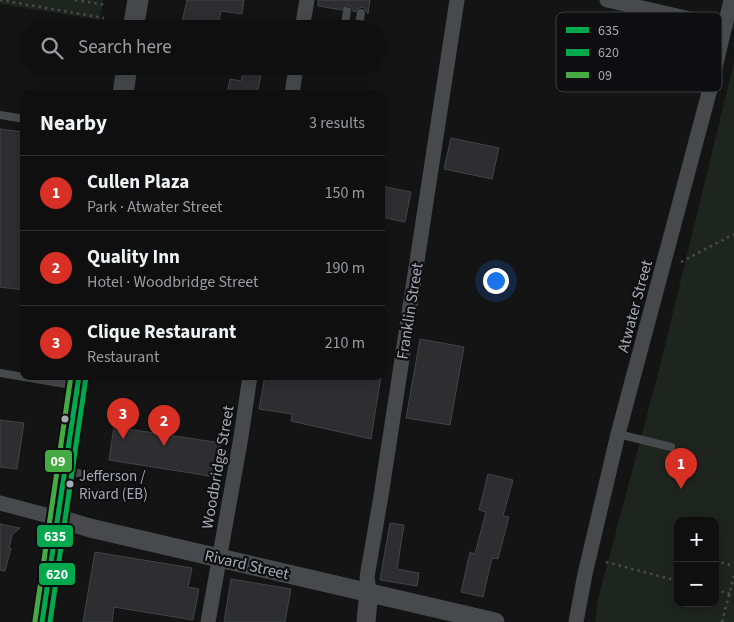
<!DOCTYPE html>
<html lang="en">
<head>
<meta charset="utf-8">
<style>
  body { margin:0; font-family:"Source Sans 3",sans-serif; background:#181818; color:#f1f3f6 }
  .controls { position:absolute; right:15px; bottom:15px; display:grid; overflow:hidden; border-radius:10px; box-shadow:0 2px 12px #0003 }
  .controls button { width:45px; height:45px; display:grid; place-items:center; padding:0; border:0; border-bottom:1px solid #2f2f2f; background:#0f0f0f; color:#f1f3f6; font:25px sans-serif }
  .you { position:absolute; left:495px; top:280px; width:18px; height:18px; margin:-12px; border:4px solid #fff; border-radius:50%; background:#1a73e8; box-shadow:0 0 0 8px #1a73e833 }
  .badge { display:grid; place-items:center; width:32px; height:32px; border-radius:50%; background:#d93025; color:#fff; font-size:16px; font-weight:700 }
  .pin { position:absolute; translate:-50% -41px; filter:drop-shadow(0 1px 2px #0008) }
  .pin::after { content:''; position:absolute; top:26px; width:18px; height:15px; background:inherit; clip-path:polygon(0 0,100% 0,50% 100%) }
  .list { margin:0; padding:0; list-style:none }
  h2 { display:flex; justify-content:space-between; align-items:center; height:65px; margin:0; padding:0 20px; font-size:21px }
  h2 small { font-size:16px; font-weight:400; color:#9b9c9e }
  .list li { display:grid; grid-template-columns:32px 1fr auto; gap:15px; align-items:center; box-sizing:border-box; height:75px; padding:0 20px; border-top:1px solid #2f2f2f }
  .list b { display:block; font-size:19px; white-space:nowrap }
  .list p { margin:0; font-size:16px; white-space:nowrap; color:#9b9c9e }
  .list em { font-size:16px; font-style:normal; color:#9b9c9e }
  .icon { flex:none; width:28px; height:28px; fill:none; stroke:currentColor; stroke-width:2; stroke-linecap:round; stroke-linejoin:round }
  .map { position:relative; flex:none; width:734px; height:622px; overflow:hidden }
  .search { position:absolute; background:#0f0f0f; box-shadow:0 2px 12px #0003; left:20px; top:20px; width:365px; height:55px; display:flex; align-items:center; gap:12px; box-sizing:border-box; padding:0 18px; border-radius:28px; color:#9b9c9e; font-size:19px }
  .panel { position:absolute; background:#0f0f0f; box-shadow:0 2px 12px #0003; left:20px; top:90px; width:365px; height:290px; border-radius:10px }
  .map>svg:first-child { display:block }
  .green { fill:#1e241e; fill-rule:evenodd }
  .building { fill:#2e2e30; stroke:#424448 }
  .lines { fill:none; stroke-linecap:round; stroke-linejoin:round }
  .path { stroke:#4a4b4f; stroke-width:2.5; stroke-dasharray:2.5 4; stroke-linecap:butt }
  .service { stroke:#48494d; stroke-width:8 }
  .minor { stroke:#48494d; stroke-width:15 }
  .tertiary { stroke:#48494d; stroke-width:19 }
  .secondary { stroke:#46484b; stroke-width:21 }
  .bus-1-casing { stroke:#0e0e10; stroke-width:9 }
  .bus-2-casing { stroke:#0e0e10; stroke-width:9 }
  .bus-3-casing { stroke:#0e0e10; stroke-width:9 }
  .bus-1 { stroke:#00a94e; stroke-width:5 }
  .bus-2 { stroke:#00a94e; stroke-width:5 }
  .bus-3 { stroke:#44aa42; stroke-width:5 }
  .bus-dot { fill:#a4abb5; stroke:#0e0e10; stroke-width:2 }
  .labels { text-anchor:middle; stroke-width:4.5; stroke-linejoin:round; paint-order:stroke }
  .bus-label { font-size:15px; fill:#a4abb5; stroke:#0e0e10; text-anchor:start }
  .street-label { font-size:16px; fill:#a4abb5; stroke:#0e0e10 }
  .key { fill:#0e0e10; stroke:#3b3d42; stroke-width:1 }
  .key-label { font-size:14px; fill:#a4abb5 }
  .line-badge { stroke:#0e0e10; stroke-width:2 }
  .badge-label { font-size:14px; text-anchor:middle; font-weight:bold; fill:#fff }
</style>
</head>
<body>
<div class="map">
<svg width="734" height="622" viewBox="0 0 734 622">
  <rect width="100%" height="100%" fill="#141414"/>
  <path class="green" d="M0,0H103L100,20L0,4Z
    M734,62V622H595L598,599L658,374ZM678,521H715V603H678Z"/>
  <path class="building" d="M187,0H244L242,14L221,11L217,29H195L181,26Z
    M318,0H370L368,14L365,9L362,7L357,9L356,12L353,11L351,7L347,5L342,10L318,6Z
    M244,66H263L257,94H227L230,79L241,81Z
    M0,129L24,132V290L0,287Z
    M451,138L499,148L492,179L444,169Z
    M381,186L411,192L405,222L381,217Z
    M420,339L464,347L450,425L406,418Z
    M265,376H381L371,439L291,421L292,414L259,409Z
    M0,420L24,423L17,469L0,467Z
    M114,427L221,443L216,477L109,460Z
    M488,474L513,480L503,516L509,517L498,559L492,558L483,597L461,592L470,552L475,554L486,512L479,510Z
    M390,523L404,525L397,569L419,573L417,586L380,580Z
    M0,524L20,528L12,535L9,548H11L5,571L0,570Z
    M95,552L192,568L188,587L199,589L193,620L114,607L112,622H83Z
    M231,579L291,589L285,622H224Z"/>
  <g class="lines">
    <path class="path" d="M0,0L104,18
      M75,0L106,5
      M681,262L734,234
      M715,561L734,566
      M606,562L678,581
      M715,590L734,595
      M722,622L734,576"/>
    <path class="service" d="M344,29L347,11
      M358,29L361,13
      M0,115L24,119
      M0,373L77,386
      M618,434L671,447
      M66,471L111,479"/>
    <path class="minor" d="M607,0L725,27
      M302,29L307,0
      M292,94L296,66
      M0,503L57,518
      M369,591L367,577L381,496L457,0
      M208,622L241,437L250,376
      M576,622L585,574L618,434L710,89L731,0"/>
    <path class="tertiary" d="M57,518L90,528L495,622
      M366,622L369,591"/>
    <path class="secondary" d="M133,29L138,0
      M123,94L127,66
      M42,622L79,376"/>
    <defs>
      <path id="bus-1" d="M42,622L79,376"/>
      <path id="bus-2" d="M50,622L86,377"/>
      <path id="bus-3" d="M35,621L71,376"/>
    </defs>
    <use href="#bus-1" class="bus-1-casing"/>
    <use href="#bus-2" class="bus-2-casing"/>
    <use href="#bus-3" class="bus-3-casing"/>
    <use href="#bus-1" class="bus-1"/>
    <use href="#bus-2" class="bus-2"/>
    <use href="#bus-3" class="bus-3"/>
  </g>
  <g class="bus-dot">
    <circle cx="65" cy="419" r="4.5"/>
    <circle cx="70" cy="484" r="4.5"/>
  </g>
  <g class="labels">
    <g class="bus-label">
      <text x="79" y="481">Jefferson /<tspan x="79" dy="18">Rivard (EB)</tspan></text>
    </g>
    <g class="street-label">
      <text transform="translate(634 306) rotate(-75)" y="6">Atwater Street</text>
      <text transform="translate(409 311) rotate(-81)" y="6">Franklin Street</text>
      <text transform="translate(217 467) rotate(-80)" y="6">Woodbridge Street</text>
      <text transform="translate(247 564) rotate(13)" y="6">Rivard Street</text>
    </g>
  </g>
  <rect x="556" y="12" width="166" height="80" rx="8" class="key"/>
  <rect x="566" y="27" width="23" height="6" fill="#00a94e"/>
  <rect x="566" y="49" width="23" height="7" fill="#00a94e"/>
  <rect x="566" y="72" width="23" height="6" fill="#44aa42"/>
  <g class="key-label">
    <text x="598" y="35">635</text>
    <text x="598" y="57">620</text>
    <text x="598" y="80">09</text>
  </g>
  <g class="line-badge">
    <rect x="44" y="449" width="29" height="24" rx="5" fill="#44aa42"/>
    <rect x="36" y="524" width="38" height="24" rx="5" fill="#00a94e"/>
    <rect x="38" y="562" width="38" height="24" rx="5" fill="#00a94e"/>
  </g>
  <g class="badge-label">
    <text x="58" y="466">09</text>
    <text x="55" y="541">635</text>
    <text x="57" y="579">620</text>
  </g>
</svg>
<div class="controls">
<button>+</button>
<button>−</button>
</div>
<div class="you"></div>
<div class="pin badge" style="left:681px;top:489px">1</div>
<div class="pin badge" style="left:164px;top:446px">2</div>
<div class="pin badge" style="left:123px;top:439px">3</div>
<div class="search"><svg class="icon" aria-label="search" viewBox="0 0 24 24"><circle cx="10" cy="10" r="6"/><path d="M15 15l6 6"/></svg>Search here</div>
<section class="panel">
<h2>Nearby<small>3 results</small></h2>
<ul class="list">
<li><span class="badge">1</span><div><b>Cullen Plaza</b><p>Park · Atwater Street</p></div><em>150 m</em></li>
<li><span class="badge">2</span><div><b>Quality Inn</b><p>Hotel · Woodbridge Street</p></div><em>190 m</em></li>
<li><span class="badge">3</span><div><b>Clique Restaurant</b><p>Restaurant</p></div><em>210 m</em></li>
</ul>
</section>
</div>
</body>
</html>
